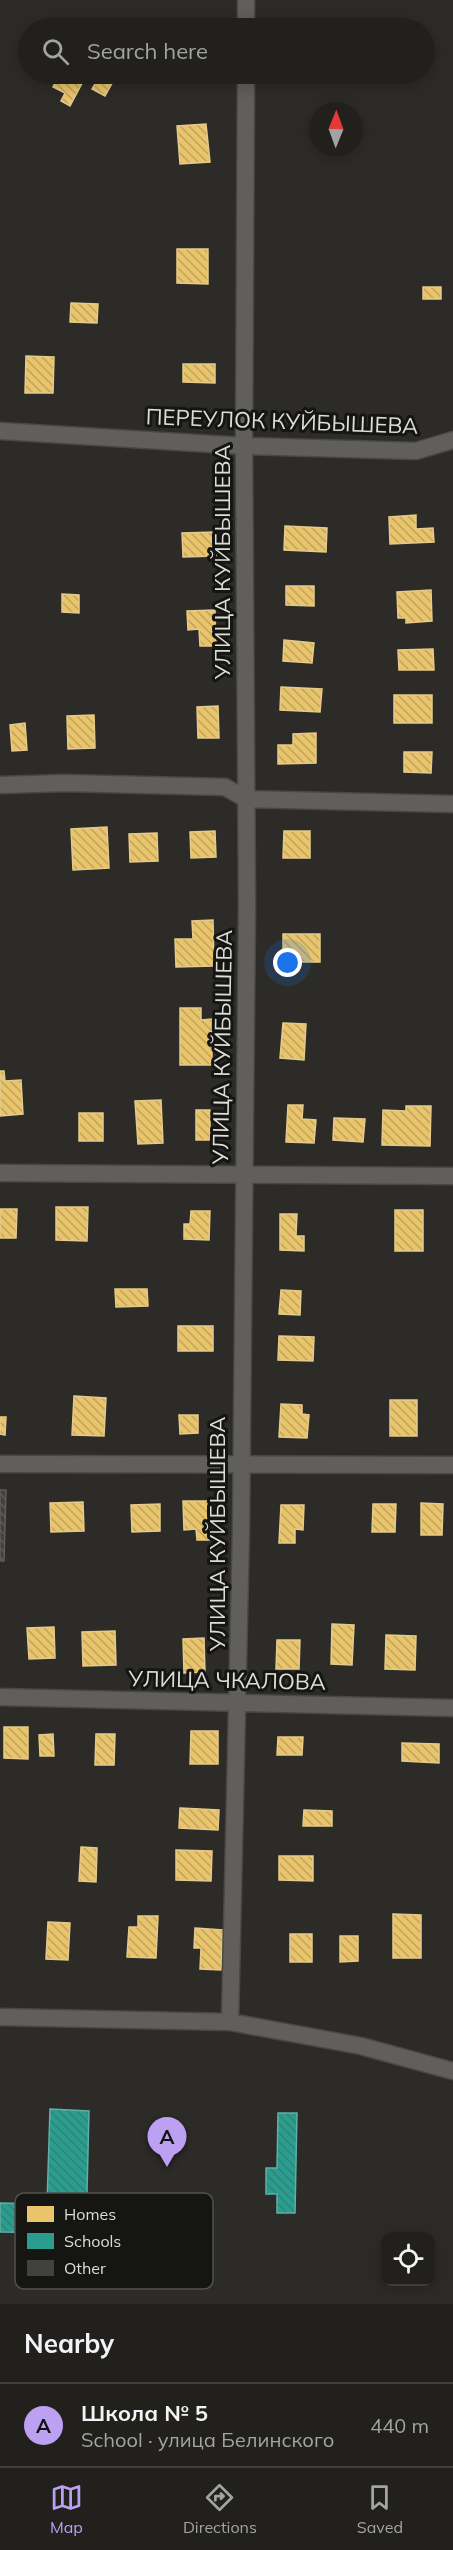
<!DOCTYPE html>
<html lang="en">
<head>
<meta charset="utf-8">
<style>
  body { margin:0; font-family:Mulish,sans-serif; background:#2d2d2a; color:#f1f3f6 }
  .controls { position:absolute; right:18px; bottom:18px; display:grid; overflow:hidden; border-radius:12px; box-shadow:0 3px 15px #0003 }
  .controls button { width:54px; height:54px; display:grid; place-items:center; padding:0; border:0; border-bottom:2px solid #3e3e3b; background:#21201d; color:#f1f3f6; font:30px sans-serif }
  .compass { position:absolute; left:309px; top:102px; width:54px; height:54px; border-radius:50%; background:#21201d; box-shadow:0 3px 15px #0003; rotate:1deg }
  .you { position:absolute; left:288px; top:963px; width:21px; height:21px; margin:-15px; border:4px solid #fff; border-radius:50%; background:#1a73e8; box-shadow:0 0 0 9px #1a73e833 }
  .badge { display:grid; place-items:center; width:39px; height:39px; border-radius:50%; background:#bca0f2; color:#111; font-size:20px; font-weight:700 }
  .pin { position:absolute; translate:-50% -50px; filter:drop-shadow(0 2px 3px #0008) }
  .pin::after { content:''; position:absolute; top:32px; width:21px; height:18px; background:inherit; clip-path:polygon(0 0,100% 0,50% 100%) }
  .list { margin:0; padding:0; list-style:none }
  h2 { display:flex; justify-content:space-between; align-items:center; height:78px; margin:0; padding:0 24px; font-size:26px }
  h2 small { font-size:20px; font-weight:400; color:#a2a3a4 }
  .list li { display:grid; grid-template-columns:39px 1fr auto; gap:18px; align-items:center; box-sizing:border-box; height:84px; padding:0 24px; border-top:2px solid #3e3e3b }
  .list b { display:block; font-size:22px; white-space:nowrap }
  .list p { margin:0; font-size:20px; white-space:nowrap; color:#a2a3a4 }
  .list em { font-size:20px; font-style:normal; color:#a2a3a4 }
  .icon { flex:none; width:33px; height:33px; fill:none; stroke:currentColor; stroke-width:2; stroke-linecap:round; stroke-linejoin:round }
  .map { position:relative; flex:none; width:453px; height:2304px; overflow:hidden }
  .search { position:absolute; background:#21201d; box-shadow:0 3px 15px #0003; left:18px; right:18px; top:18px; height:66px; display:flex; align-items:center; gap:15px; box-sizing:border-box; padding:0 21px; border-radius:33px; color:#a2a3a4; font-size:22px }
  .sheet { height:162px; background:#21201d }
  nav { display:flex; justify-content:space-around; align-items:center; box-sizing:border-box; height:84px; border-top:2px solid #3e3e3b; background:#21201d; font-size:16px; color:#a2a3a4 }
  nav a { display:grid; justify-items:center; gap:3px }
  nav .on { color:#bca0f2 }
  .map>svg:first-child { display:block }
  .homes { fill:url(#homes-back-hatch); stroke:#e5cb8b; stroke-width:1.5 }
  .schools { fill:url(#schools-back-hatch); stroke:#60b0a5; stroke-width:1.5 }
  .building { fill:url(#building-back-hatch); stroke:#5e5c5c; stroke-width:1.5 }
  .lines { fill:none; stroke-linecap:round; stroke-linejoin:round }
  .minor-casing { stroke:#484845; stroke-width:19 }
  .minor { stroke:#605f5c; stroke-width:16 }
  .labels { text-anchor:middle; stroke-width:6; stroke-linejoin:round; paint-order:stroke }
  .street-label { font-size:22px; fill:#dddcd8; stroke:#151511 }
  .key { fill:#151511; stroke:#51514d; stroke-width:1.5 }
  .key-label { font-size:16px; fill:#dddcd8 }
</style>
</head>
<body>
<div class="map">
<svg width="453" height="2304" viewBox="0 0 453 2304">
  <defs>
    <pattern id="homes-back-hatch" width="6" height="6" patternUnits="userSpaceOnUse" patternTransform="scale(1.5)"><rect width="6" height="6" fill="#e9c46a"/><path d="M-1 5l2 2M0 0l6 6M5-1l2 2" fill="none" stroke="#bfa460"/></pattern>
    <pattern id="schools-back-hatch" width="6" height="6" patternUnits="userSpaceOnUse" patternTransform="scale(1.5)"><rect width="6" height="6" fill="#2a9d8f"/><path d="M-1 5l2 2M0 0l6 6M5-1l2 2" fill="none" stroke="#318278"/></pattern>
    <pattern id="building-back-hatch" width="6" height="6" patternUnits="userSpaceOnUse" patternTransform="scale(1.5)"><rect width="6" height="6" fill="#424140"/><path d="M-1 5l2 2M0 0l6 6M5-1l2 2" fill="none" stroke="#5d5c5b"/></pattern>
  </defs>
  <rect width="100%" height="100%" fill="#2c2b27"/>
  <path class="homes" d="M52,74H87L70,106L61,101L65,93L53,87L58,77Z
    M101,74L115,78L105,96L92,89Z
    M206,124L210,162L180,164L177,126Z
    M177,249H208V284L177,283Z
    M423,287H441V299H423Z
    M71,303L98,304L97,323L70,322Z
    M26,356L54,357L53,393H25Z
    M183,364H215V383L183,382Z
    M416,515V529L433,528L434,542L390,544L389,517Z
    M285,526L327,528L326,552L284,550Z
    M215,532L216,556L183,557L182,533Z
    M286,586H314V606L286,605Z
    M431,590L432,621L406,623V618H398L397,592Z
    M62,594L79,595V613L62,612Z
    M215,610L216,646H200L199,629L188,630L187,611Z
    M284,640L314,643L312,663L283,661Z
    M433,649L434,670H399L398,650Z
    M281,687L322,689L320,712L280,710Z
    M394,695H432V723H394Z
    M218,706L219,738H198L197,707Z
    M94,715L95,748L68,749L67,716Z
    M25,723L27,750L12,751L10,725Z
    M316,733V763L278,764V745H293V734Z
    M404,752H432L431,773L404,772Z
    M107,827L109,868L73,870L71,829Z
    M215,831L216,857L191,858L190,832Z
    M284,831H310V858H283Z
    M157,833L158,861L130,862L129,834Z
    M213,920L214,966L176,967L175,939H193L192,921Z
    M283,934H320V962H294V951H283Z
    M180,1008H201V1020L212,1019V1065H180Z
    M283,1023L306,1024L304,1060L280,1058Z
    M0,1071H4L5,1081L21,1080L23,1114L0,1116Z
    M161,1100L163,1143L138,1144L135,1101Z
    M288,1105H303L302,1119L316,1120L314,1143L286,1142Z
    M406,1106H431L430,1146L382,1145L383,1110L406,1111Z
    M196,1110H210V1140H196Z
    M79,1113H103V1141H79Z
    M334,1118L365,1119L363,1142L333,1140Z
    M56,1207H88L87,1241L56,1240Z
    M0,1209H17L16,1238H0Z
    M395,1210H423V1251H395Z
    M191,1211H210L209,1240L184,1239V1224H190Z
    M280,1214H297L296,1236H304V1251L280,1250Z
    M115,1289H147L148,1306L116,1307Z
    M281,1290L301,1291L300,1315L279,1314Z
    M178,1326H213V1351H178Z
    M279,1336L314,1337L313,1361L278,1360Z
    M74,1396L106,1398L104,1436L72,1435Z
    M390,1400H417V1436H390Z
    M281,1404L302,1405V1414L309,1415L307,1438L279,1437Z
    M179,1415H198V1433L180,1434Z
    M0,1417H6L5,1435L0,1434Z
    M183,1501H208L209,1540H197L196,1529L184,1530Z
    M83,1502L84,1531L51,1532L50,1503Z
    M421,1503L443,1504L442,1535H421Z
    M160,1504V1531L132,1532L131,1505Z
    M373,1504H396L395,1532H372Z
    M281,1505H304L303,1530L295,1529V1543H279Z
    M332,1624L354,1625L352,1665L331,1664Z
    M54,1627L55,1658L29,1659L27,1628Z
    M115,1631L116,1665L83,1666L82,1632Z
    M386,1635L416,1636L415,1670L385,1669Z
    M204,1638L205,1672L184,1673L183,1639Z
    M277,1640H300L299,1669H276Z
    M4,1727H28V1759L4,1758Z
    M191,1731H218V1764H190Z
    M53,1734L54,1756H40L39,1735Z
    M96,1734H115L114,1765H95Z
    M278,1737H303L302,1755H277Z
    M402,1743L439,1744V1763L402,1761Z
    M180,1808L219,1810L218,1830L179,1828Z
    M304,1810L332,1811V1826H303Z
    M81,1847L97,1848L96,1882L79,1881Z
    M176,1850L212,1851L211,1881L176,1880Z
    M279,1856H313V1881L279,1880Z
    M393,1914L421,1915V1958H393Z
    M138,1916H158L156,1958L127,1957L129,1927H138Z
    M48,1922L70,1923L68,1960L46,1959Z
    M195,1928L223,1930L221,1970L200,1969L201,1948H194Z
    M290,1934H312V1962H290Z
    M340,1936H358V1961L340,1962Z"/>
  <path class="schools" d="M50,2109L89,2111L86,2233L0,2232V2203L47,2204Z
    M278,2113H297L295,2213H277V2194H266V2168H277Z"/>
  <path class="building" d="M0,1490H6L4,1561H0Z"/>
  <g class="lines">
    <defs>
      <path id="minor" d="M246,28V0
        M0,431L244,446L416,451L453,440
        M0,785L65,783L225,787L246,799L453,804
        M0,1173L453,1176
        M0,1464L453,1465
        M0,1697L453,1708
        M0,2017L230,2022L361,2046L453,2071
        M230,2022L241,1529L247,905L244,446L246,74"/>
    </defs>
    <use href="#minor" class="minor-casing"/>
    <use href="#minor" class="minor"/>
  </g>
  <g class="labels">
    <g class="street-label">
      <text transform="translate(282 421) rotate(2)" y="8">ПЕРЕУЛОК КУЙБЫШЕВА</text>
      <text transform="translate(222 562) rotate(-90)" y="8">УЛИЦА КУЙБЫШЕВА</text>
      <text transform="translate(222 1047) rotate(-89)" y="8">УЛИЦА КУЙБЫШЕВА</text>
      <text transform="translate(217 1534) rotate(-90)" y="8">УЛИЦА КУЙБЫШЕВА</text>
      <text transform="translate(227 1680) rotate(1)" y="8">УЛИЦА ЧКАЛОВА</text>
    </g>
  </g>
  <rect x="15" y="2193" width="198" height="96" rx="9" class="key"/>
  <rect x="27" y="2206" width="27" height="16" fill="#e9c46a"/>
  <rect x="27" y="2233" width="27" height="16" fill="#2a9d8f"/>
  <rect x="27" y="2260" width="27" height="16" fill="#424140"/>
  <g class="key-label">
    <text x="64" y="2220">Homes</text>
    <text x="64" y="2247">Schools</text>
    <text x="64" y="2274">Other</text>
  </g>
</svg>
<div class="controls">
<button><svg class="icon" aria-label="locate" viewBox="0 0 24 24"><circle cx="12" cy="12" r="6"/><path d="M12 2v4M12 18v4M2 12h4M18 12h4"/></svg></button>
</div>
<svg class="compass" viewBox="-18 -18 36 36"><path d="M0-13l5 13h-10z" fill="#e53935"/><path d="M0 13l5-13h-10z" fill="#a2a3a4"/></svg>
<div class="you"></div>
<div class="pin badge" style="left:167px;top:2167px">A</div>
<div class="search"><svg class="icon" aria-label="search" viewBox="0 0 24 24"><circle cx="10" cy="10" r="6"/><path d="M15 15l6 6"/></svg>Search here</div>
</div>
<section class="sheet">
<h2>Nearby<small></small></h2>
<ul class="list">
<li><span class="badge">A</span><div><b>Школа № 5</b><p>School · улица Белинского</p></div><em>440 m</em></li>
</ul>
</section>
<nav>
<a class="on"><svg class="icon" aria-label="map" viewBox="0 0 24 24"><path d="M3 6l6-2 6 2 6-2v14l-6 2-6-2-6 2zM9 4v14M15 6v14"/></svg>Map</a>
<a><svg class="icon" aria-label="directions" viewBox="0 0 24 24"><path d="M12 3l9 9-9 9-9-9zM9 14v-3h6M13 9l2 2-2 2"/></svg>Directions</a>
<a><svg class="icon" aria-label="saved" viewBox="0 0 24 24"><path d="M7 4h10v16l-5-4-5 4z"/></svg>Saved</a>
</nav>
</body>
</html>
